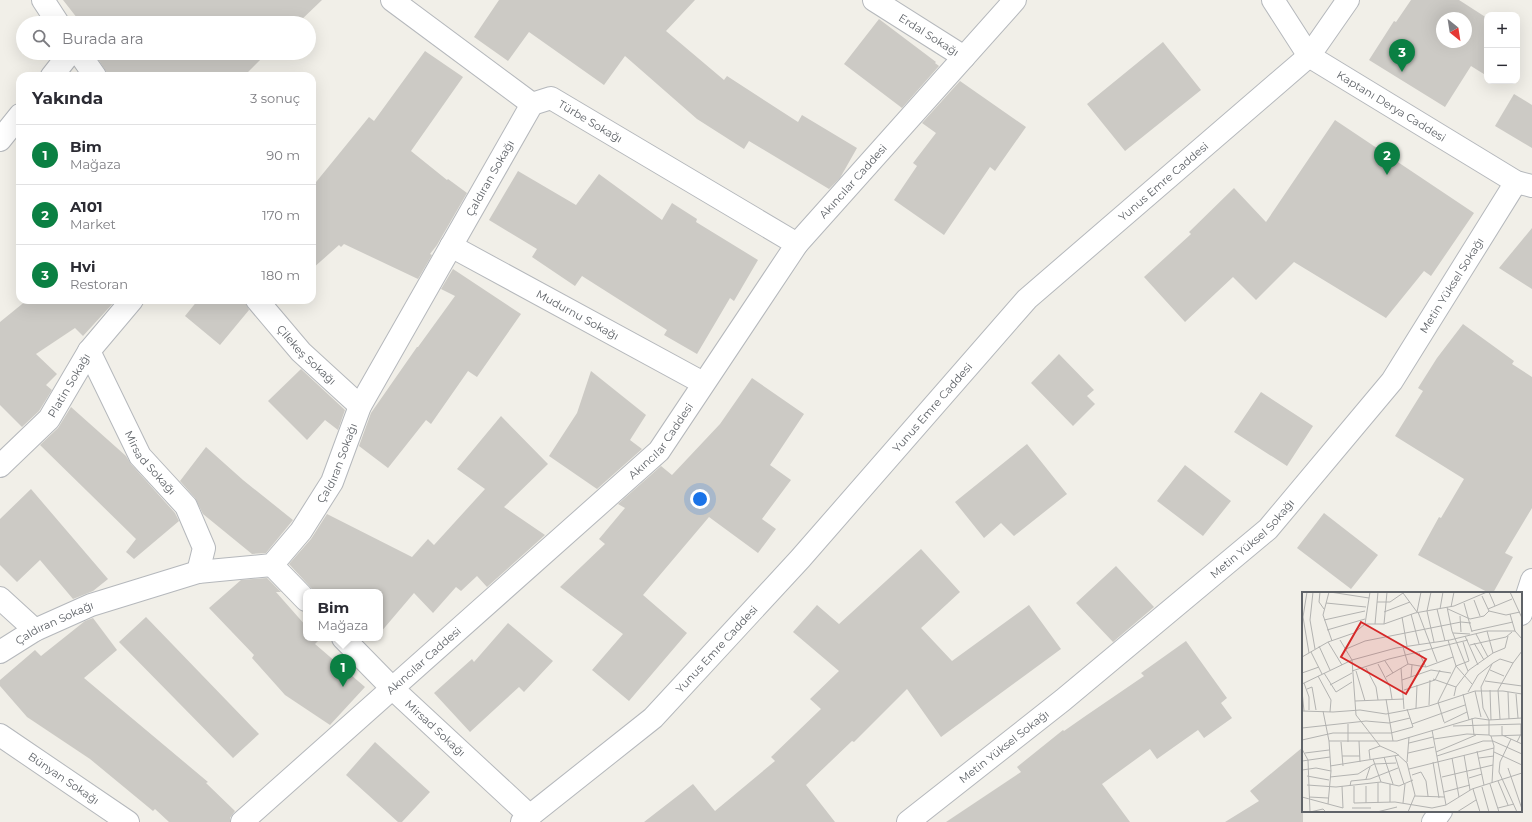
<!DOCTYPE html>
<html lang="tr">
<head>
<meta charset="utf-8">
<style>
  body { margin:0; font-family:Montserrat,sans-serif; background:#f2f2f3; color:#2b2b33 }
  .controls { position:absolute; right:12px; top:12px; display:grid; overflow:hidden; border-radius:8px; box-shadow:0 4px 16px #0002 }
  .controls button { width:36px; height:36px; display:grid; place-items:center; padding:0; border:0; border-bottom:1px solid #e1e1e2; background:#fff; color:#2b2b33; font:20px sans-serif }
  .compass { position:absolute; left:1436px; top:12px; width:36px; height:36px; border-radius:50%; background:#fff; box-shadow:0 4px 16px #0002; rotate:150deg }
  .you { position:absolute; left:700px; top:499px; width:14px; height:14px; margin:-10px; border:3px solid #fff; border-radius:50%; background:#1a73e8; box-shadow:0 0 0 6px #1a73e833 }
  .badge { display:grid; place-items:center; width:26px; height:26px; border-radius:50%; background:#0b8043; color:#fff; font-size:13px; font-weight:700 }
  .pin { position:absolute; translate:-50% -33px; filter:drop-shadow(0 1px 2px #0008) }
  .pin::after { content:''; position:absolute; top:21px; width:14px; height:12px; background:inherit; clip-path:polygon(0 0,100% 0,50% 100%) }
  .popup { position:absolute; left:303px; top:589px; width:80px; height:52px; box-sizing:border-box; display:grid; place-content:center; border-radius:8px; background:#fff; filter:drop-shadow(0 1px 3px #0005); font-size:13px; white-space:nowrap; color:#7c7c81 }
  .popup b { font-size:15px; color:#2b2b33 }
  .popup::after { content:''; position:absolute; left:50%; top:100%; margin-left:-8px; border:8px solid transparent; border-top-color:#fff }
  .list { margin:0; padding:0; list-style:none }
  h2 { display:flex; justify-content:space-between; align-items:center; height:52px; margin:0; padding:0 16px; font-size:17px }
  h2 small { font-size:13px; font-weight:400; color:#7c7c81 }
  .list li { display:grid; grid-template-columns:26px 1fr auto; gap:12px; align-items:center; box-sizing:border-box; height:60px; padding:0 16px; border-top:1px solid #e1e1e2 }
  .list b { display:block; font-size:15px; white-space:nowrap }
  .list p { margin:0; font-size:13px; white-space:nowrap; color:#7c7c81 }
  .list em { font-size:13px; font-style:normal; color:#7c7c81 }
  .icon { flex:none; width:22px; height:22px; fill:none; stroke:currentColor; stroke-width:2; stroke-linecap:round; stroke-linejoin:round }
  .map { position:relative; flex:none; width:1532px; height:822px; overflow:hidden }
  .search { position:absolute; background:#fff; box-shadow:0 4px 16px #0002; left:16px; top:16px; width:300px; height:44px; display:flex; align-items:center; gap:10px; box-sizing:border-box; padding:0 14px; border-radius:22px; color:#7c7c81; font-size:15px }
  .panel { position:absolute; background:#fff; box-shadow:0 4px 16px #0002; left:16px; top:72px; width:300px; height:232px; border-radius:12px }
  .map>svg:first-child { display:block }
  .building { fill:#cccac5; fill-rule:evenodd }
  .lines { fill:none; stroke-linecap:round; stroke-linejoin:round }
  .minor-casing { stroke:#b5b8bc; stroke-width:24 }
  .minor { stroke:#fff; stroke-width:22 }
  .labels { text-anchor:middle; stroke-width:4; stroke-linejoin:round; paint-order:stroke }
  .street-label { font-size:11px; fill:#5f6368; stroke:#fff }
  .inset-road { fill:none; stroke:#b3b3b1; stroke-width:1 }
  .view { fill:#d62828; fill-opacity:0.15; stroke:#d62828; stroke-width:2 }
  .inset-edge { fill:none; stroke:#5f6368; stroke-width:2 }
</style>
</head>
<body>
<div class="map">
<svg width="1532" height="822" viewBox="0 0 1532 822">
  <rect width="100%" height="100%" fill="#f1efe8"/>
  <path class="building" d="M63,0H322L298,23H81Z
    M499,0H695L666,31L724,80L727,76L798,122L802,115L857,148L840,178L829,189L749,141L744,149L697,119L625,56L604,85L529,32L508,61L474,37Z
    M1411,0H1459L1487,18V76L1471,66L1445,107L1369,60L1394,21L1396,22ZM1442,18H1466V42H1442Z
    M879,19L936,62L935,63L939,66L902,108L844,64Z
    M1163,42L1201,90L1125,151L1087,104Z
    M425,51L463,77L411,151L447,180L448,179L467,193L437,245L430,254L432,255L418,279L344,244L341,247L339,245L312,269V187L369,117L374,121Z
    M94,53H267L244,76H109Z
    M960,81L1026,127L995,171L990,167L944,235L894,200L917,166L913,163L936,133L922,123Z
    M1514,94L1532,105V148L1495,126Z
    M1335,120L1474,213L1431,276L1424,271L1386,318L1294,262L1256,300L1233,277L1185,322L1144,277L1191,234L1189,232L1234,188L1266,222Z
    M518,171L576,205L599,174L662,220L672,203L697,219L696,222L758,260L734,301L730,298L697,354L664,335L667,330L582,276L575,286L532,257L537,249L489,220Z
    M1532,228V289L1499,268Z
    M453,269L521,314L477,377L468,371L431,424L426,420L388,468L359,446L371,413L417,347H418L455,296L441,289Z
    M27,300H116L83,336L75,328L36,354L57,374L46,385L52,390L39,411L22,427L0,405V322Z
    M198,300H245L249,310L220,345L185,316Z
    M1463,324L1514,361L1512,364L1532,377V508L1505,553L1513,557L1493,593H1489L1418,555L1439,517L1441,518L1464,479L1395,436L1423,391L1418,388L1437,358Z
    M1059,354L1094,390L1087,396L1095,404L1073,426L1031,383Z
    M301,369L345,410L338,430L325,420L307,440L268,401Z
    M591,371L646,415L630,440L642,449L597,489L549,456L577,413Z
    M752,378L804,414L770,465L791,480L762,519L776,529L758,553L709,517L643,595L687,633L629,701L592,670L623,634L560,587L605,544L599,539L625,508L618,504L661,466L672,475L720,424Z
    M1261,392L1313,426L1287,466L1234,432Z
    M71,407L126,456L131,464L175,513L179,521L134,559L126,552L136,539L40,445L58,428Z
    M501,416L548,464L504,507L545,535L487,587L477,576L461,591L456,587L433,613L414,593L380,633V592H315L289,564L311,539L327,514L412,557L428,539L434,545L485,489L457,469Z
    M1027,444L1067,494L1014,536L1001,523L984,538L955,502Z
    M206,447L243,480L293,520L266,553L252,554L203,514L195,498L180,481Z
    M1185,465L1231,501L1203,536L1157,501Z
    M31,489L108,579L93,591L73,599L40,560L17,582L0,565V519Z
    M1324,513L1378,555L1351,589L1297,548Z
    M921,549L960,592L921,628L952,661L1029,605L1061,649L941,737L907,689L854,742L852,741L806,785L835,822H644L693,784L715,811L775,761L771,757L821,709L810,699L839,671L793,632L817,605L839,624Z
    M1116,566L1154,607L1113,642L1076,603Z
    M267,578L281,592H276L306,626V638H317L319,640L315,644L365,687L330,725L285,695L252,658L254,655L209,608L241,580Z
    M146,617L259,734L233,758L119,642Z
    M93,618L117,650L84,678L208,782L206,783L235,811L230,818V822H169L155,809L153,811L90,759L27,717L0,686V680L35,650L41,656L85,621Z
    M508,623L553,661L524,692L519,687L470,732L434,693L472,659L474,662Z
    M1186,641L1227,698L1221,703L1232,718L1204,738L1198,730L1157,759L1150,749L1102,784L1130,822H946L1021,772L1017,767L1063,730L1064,731L1084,717L1144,676L1141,673Z
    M375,742L430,792L402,822H398L346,775Z
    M1303,747V822H1225L1259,801L1250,791Z"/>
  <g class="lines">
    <defs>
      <g id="minor">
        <path d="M43,0L58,23"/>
        <path id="s1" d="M392,0L532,104L551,98L797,244"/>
        <path id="s2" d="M874,0L964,57"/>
        <path id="s3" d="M1273,0L1309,56L1516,182L1532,186"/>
        <path d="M79,53L95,76"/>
        <path d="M52,76L70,53"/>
        <path d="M0,140L20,115"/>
        <path id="s4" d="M451,246L703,383"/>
        <path id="s5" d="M257,300L301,352L360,406"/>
        <path id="s6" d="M89,351L140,456L186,506L204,548L198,572"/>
        <path id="s7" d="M0,466L49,419L89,351L132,300"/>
        <path d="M272,565L306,600"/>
        <path d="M0,598L35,630"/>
        <path d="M1521,614L1532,580"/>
        <path id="s8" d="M343,638L393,689L530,816"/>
        <path id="s9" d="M0,652L35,630L91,605L198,572L272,565L301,531L332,482L360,406L532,104"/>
        <path id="s10" d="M0,735L128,822"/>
        <path id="s11" d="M242,822L659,451L797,244L1015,0"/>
        <path id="s12" d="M522,822L653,718L800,559L1027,299L1309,56L1348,0"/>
        <path id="s13" d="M908,822L1063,700L1268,529L1392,381L1516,182"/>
        <path d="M1433,822L1441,811"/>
      </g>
    </defs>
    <use href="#minor" class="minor-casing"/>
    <use href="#minor" class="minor"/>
  </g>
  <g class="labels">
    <g class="street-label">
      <text dy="4" stroke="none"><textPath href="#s2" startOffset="65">Erdal Sokağı</textPath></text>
      <text dy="4" stroke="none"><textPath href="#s3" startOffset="163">Kaptanı Derya Caddesi</textPath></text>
      <text dy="4" stroke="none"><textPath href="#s1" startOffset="240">Türbe Sokağı</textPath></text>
      <text dy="4" stroke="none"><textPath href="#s9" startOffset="735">Çaldıran Sokağı</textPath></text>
      <text dy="4" stroke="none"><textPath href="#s11" startOffset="891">Akıncılar Caddesi</textPath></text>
      <text dy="4" stroke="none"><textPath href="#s12" startOffset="909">Yunus Emre Caddesi</textPath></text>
      <text dy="4" stroke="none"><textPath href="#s13" startOffset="770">Metin Yüksel Sokağı</textPath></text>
      <text dy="4" stroke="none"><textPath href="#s4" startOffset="144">Mudurnu Sokağı</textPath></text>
      <text dy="4" stroke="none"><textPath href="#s5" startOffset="74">Çilekeş Sokağı</textPath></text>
      <text dy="4" stroke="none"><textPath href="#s7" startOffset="107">Platin Sokağı</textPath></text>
      <text dy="4" stroke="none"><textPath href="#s12" startOffset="585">Yunus Emre Caddesi</textPath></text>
      <text dy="4" stroke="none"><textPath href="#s11" startOffset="567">Akıncılar Caddesi</textPath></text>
      <text dy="4" stroke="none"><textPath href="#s6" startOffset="128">Mirsad Sokağı</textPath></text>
      <text dy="4" stroke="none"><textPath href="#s9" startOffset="411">Çaldıran Sokağı</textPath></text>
      <text dy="4" stroke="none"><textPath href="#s13" startOffset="446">Metin Yüksel Sokağı</textPath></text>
      <text dy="4" stroke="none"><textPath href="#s9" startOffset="62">Çaldıran Sokağı</textPath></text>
      <text dy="4" stroke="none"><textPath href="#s12" startOffset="261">Yunus Emre Caddesi</textPath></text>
      <text dy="4" stroke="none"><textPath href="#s11" startOffset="243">Akıncılar Caddesi</textPath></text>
      <text dy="4" stroke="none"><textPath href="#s8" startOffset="129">Mirsad Sokağı</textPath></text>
      <text dy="4" stroke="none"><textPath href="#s13" startOffset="122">Metin Yüksel Sokağı</textPath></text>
      <text dy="4" stroke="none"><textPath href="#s10" startOffset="77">Bünyan Sokağı</textPath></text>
    </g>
  </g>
  <g transform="translate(1302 592)">
    <rect width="220" height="220" fill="#f1efe8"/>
    <path class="inset-road" d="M5,0L1,25L7,61M11,0L8,28L13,57M18,0L17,10L22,17M27,0L21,23L30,49M28,0L67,6M129,0L125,19L132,50M187,0L193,14M208,0L220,26M101,1L115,20M180,4L187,19L204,23L218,20M172,8L178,24M75,10H88L101,1M24,11L64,15M162,11L170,40M145,15L150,39L166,79M149,15L152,0M135,17L143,49M138,17L141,0M146,17L168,27L182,24L187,19M186,17L210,7M82,20L108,10M115,20L119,0M116,20L135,70M109,22L117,52M208,22L213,39L220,47M158,24L159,40M100,25L105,54M22,28L63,19M63,32L68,0M73,32L76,0M82,32L85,0M25,38L63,27M170,39L211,30M185,39L191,61M151,41L168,42M174,42L186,65M163,44L176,73M38,48L50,68L54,123L78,154L94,161L105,171L113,203L106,220M146,48L154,74L170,92M26,50L40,73M172,51L182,68M168,53L204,45L210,40M17,54L28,78M101,55L106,72M44,57L63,49L159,30L169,31M9,60L20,82M117,61L124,75M0,65L26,50L52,41L63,32H82L113,21L152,14L185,0M83,69L91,81M76,72L88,95L90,107M64,76L74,95L76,108M99,76L102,117M188,78L202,84M50,79L87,67L166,48M54,79L63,109M0,81L17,75M22,81L34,100L50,90M16,84L29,108L28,120M84,85L106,72L124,75L151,65M109,85L110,73M131,87L154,95M100,88L129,78L149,81M183,89L220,94M2,91L7,105V118M0,92L50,68L94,56L148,48L185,39H213M28,93L50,81M5,97L10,95L14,118M102,98L133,88L138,78M188,98L189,128M0,99L2,119M173,99L179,125M166,100L176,83L191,71L198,67L211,71L220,59M206,100L207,127M161,102L167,128M214,102L216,126M152,104L154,95L167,78L191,61L203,56L206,44M84,107L91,149M53,109L102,107M127,113L128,88M114,116L115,93M0,119L31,120L58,118L84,122L127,114L173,99H201L220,102M21,119L27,149L29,179L26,212M170,126L172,143M198,127L196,98L211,71M142,130L136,110L154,74L167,69L161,50M142,131L165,120M46,132V150M110,132L163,113M151,134L220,132M200,134V143L220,152M0,136L64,129L87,131L108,126M130,138L144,213M189,144L220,143M132,147L165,142L187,143M209,147L198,170L197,180L215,220M0,148L31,141H89L111,135L105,117M27,149H95L173,126L187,128L220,126M57,149L58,170M39,150L41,174M215,150L219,142V132M107,151L131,145M0,157L6,168L8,220L21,217L24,220M175,159L182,193M134,160L174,143M192,160L220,173M3,161L27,158M106,161L132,155M162,163L168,198M40,164H58M93,164L102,192M135,164L181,149H191L220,162M82,165L91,192M150,166L157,205M177,166L192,164M68,167L67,158L78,154M71,167L79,190M0,169L28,165M105,170L107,145M131,170L137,206M28,174L97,163M206,176L220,217M107,177L192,156M0,178L14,176L29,179M110,183L119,180L124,189L126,204M5,184L27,188M28,185L56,182L72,172L94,171M140,185L191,173M167,186L180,182M64,187L68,175M196,189L206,213M190,191L192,154L189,144L187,143V128L181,116L179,95L190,72M88,192V210M188,192L197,220M5,193L34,195L79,190L97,194L111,188M48,194L49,189L68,187L96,176M52,194V211L93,210L130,216L144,213L170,197L220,181M64,194V211M180,195L187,220M171,197L178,220M142,200L168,193M113,204L142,205M0,205L41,216L40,194M7,205L26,206M76,211V191M101,211L103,192M50,216H69M196,216L212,212M75,220L95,215M155,220L174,208"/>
    <path class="view" d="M59,30L124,67L104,102L39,65Z"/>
    <rect width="220" height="220" class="inset-edge"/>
  </g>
</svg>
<div class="controls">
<button>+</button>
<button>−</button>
</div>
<svg class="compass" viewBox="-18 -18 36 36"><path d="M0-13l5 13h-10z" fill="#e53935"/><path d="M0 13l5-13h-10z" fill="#7c7c81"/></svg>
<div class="you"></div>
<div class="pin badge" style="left:343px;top:687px">1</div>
<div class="popup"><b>Bim</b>Mağaza</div>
<div class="pin badge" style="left:1387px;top:175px">2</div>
<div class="pin badge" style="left:1402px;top:72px">3</div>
<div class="search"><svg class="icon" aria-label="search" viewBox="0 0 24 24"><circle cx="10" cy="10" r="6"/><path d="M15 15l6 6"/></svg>Burada ara</div>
<section class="panel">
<h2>Yakında<small>3 sonuç</small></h2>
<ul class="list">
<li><span class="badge">1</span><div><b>Bim</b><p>Mağaza</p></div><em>90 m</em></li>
<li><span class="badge">2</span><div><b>A101</b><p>Market</p></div><em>170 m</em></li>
<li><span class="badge">3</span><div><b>Hvi</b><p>Restoran</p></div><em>180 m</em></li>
</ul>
</section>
</div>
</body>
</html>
